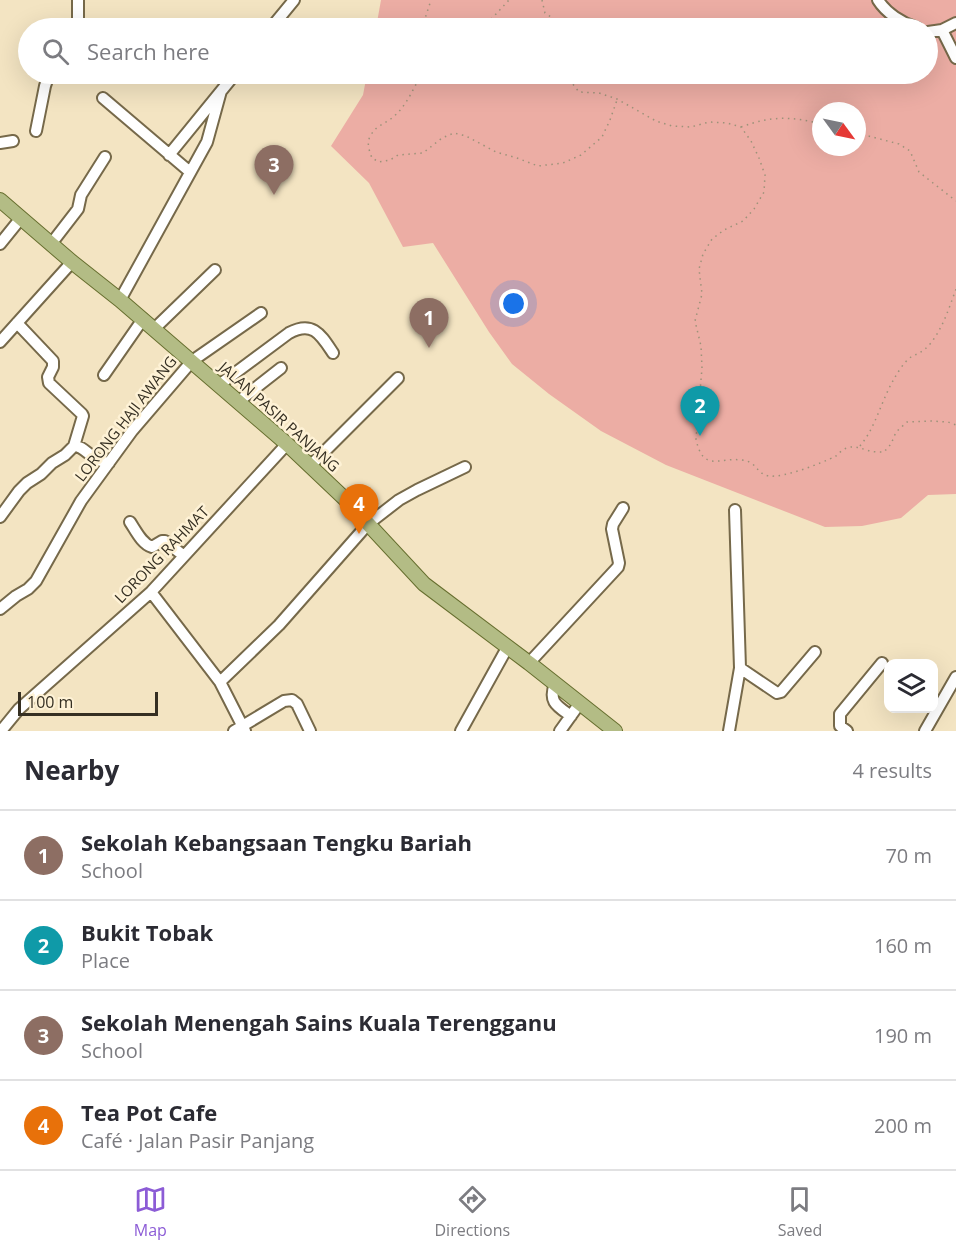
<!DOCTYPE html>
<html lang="en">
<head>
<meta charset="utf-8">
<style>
  body { margin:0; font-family:"Open Sans",sans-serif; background:#f2f2f3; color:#2b2b33 }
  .controls { position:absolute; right:18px; bottom:18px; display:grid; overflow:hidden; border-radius:12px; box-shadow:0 6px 24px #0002 }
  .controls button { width:54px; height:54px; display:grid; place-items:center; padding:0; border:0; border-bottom:2px solid #e1e1e2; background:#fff; color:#2b2b33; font:30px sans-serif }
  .compass { position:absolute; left:812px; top:102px; width:54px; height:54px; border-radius:50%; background:#fff; box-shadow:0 6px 24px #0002; rotate:123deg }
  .scale { position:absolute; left:18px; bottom:15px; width:140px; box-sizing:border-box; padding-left:6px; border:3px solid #352f22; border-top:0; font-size:16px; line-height:21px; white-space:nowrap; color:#352f22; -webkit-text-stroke:4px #fef2d6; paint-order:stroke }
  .you { position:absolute; left:514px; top:304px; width:21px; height:21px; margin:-15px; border:4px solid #fff; border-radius:50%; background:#1a73e8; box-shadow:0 0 0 9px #1a73e833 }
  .badge { display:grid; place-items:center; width:39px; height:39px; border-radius:50%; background:#8c5cd6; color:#fff; font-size:20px; font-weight:700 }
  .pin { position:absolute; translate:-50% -50px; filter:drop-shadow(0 2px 3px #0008) }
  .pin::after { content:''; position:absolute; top:32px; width:21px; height:18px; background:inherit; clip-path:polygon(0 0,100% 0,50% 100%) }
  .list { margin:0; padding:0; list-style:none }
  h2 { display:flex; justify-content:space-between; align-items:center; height:78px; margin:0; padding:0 24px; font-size:26px }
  h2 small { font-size:20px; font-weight:400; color:#7c7c81 }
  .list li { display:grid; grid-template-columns:39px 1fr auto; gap:18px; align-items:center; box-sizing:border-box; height:90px; padding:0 24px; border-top:2px solid #e1e1e2 }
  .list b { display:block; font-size:22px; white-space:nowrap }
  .list p { margin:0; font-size:20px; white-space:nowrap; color:#7c7c81 }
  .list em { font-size:20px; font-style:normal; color:#7c7c81 }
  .icon { flex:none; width:33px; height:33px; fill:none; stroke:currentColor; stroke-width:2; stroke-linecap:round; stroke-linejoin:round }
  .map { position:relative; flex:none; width:956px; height:731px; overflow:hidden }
  .search { position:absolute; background:#fff; box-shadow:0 6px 24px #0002; left:18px; right:18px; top:18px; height:66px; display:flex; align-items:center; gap:15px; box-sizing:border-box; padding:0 21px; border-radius:33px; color:#7c7c81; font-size:22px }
  .sheet { height:438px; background:#fff }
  nav { display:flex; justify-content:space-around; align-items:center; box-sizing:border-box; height:84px; border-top:2px solid #e1e1e2; background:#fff; font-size:16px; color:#7c7c81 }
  nav a { display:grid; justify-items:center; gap:3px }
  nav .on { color:#8c5cd6 }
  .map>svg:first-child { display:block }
  .green { fill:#ecada4; fill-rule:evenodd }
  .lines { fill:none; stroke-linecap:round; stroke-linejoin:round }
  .minor-casing { stroke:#76694a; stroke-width:14 }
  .major-casing { stroke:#666e2e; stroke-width:16 }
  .path { stroke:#9d9279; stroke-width:1.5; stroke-dasharray:1.5 4.5; stroke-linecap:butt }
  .minor { stroke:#fff; stroke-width:10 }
  .major { stroke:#b3bc85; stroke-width:14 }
  .labels { text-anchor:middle; stroke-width:5; stroke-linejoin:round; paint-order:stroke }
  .street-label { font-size:15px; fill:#352f22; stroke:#fef2d6 }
</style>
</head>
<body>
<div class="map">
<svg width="956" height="731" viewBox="0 0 956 731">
  <rect width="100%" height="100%" fill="#f3e4c2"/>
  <path class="green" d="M381,0H956V494L928,495L901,518L862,526L825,527L666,465L601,431L549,394L512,364L489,332L433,243L403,247L369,183L331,146L363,95L367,74H928V28H376ZM821,111H857V147H821Z"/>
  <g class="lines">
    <defs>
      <path id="minor" d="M878,0C886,13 902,23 917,28
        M76,28L78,21V0
        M271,28L294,0
        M942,30L956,58
        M928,32L942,30L956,23
        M103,98L190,172
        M36,131L45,86L49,74
        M0,143L13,141
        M169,155L235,74
        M0,244L21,218
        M51,244L78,209L81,195L105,157
        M120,300L207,142L221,91
        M17,323L53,361V367L48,377L49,383L82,414L83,416L74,446
        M154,329L215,270
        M0,342L72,262
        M104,375L143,319
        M219,385L289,333C313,320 321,335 333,353
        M239,401L281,368
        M310,466L398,378
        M0,517L19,491L27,483L41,474L52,463L65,455L74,446C83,446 87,454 95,458C99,461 104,462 109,463
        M130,522C136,531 142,544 152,547L162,541H165L184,556
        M151,592L220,682L245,731
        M0,609L16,596L28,589L36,581L81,501L132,431L192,361L261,313
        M529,663L618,567L619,563L612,529L613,524L623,508
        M740,668L777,693L781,692L815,652
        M220,682L279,625L368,524L399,500L417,490L465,467
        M555,684C548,702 557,706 571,716
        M1,731L19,709L151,592L287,444
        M234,731L284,701L292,700L297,704L310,731
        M461,731L507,648
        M560,731L580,703
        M729,731L740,668L735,510
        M847,731L840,726V714L882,663
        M925,731L956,677"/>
      <path id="major" d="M0,200L72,262L120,300L287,444L345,499L424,584L529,663L615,731"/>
    </defs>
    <use href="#minor" class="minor-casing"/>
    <use href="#major" class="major-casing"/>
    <path class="path" d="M542,0L545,13L551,17L555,28
      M422,28L431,0
      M483,28L509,0
      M422,74C413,88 407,106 393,117C386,124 376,125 371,135C366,142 369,150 372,158L379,162L390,160L398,155L423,153L442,138L454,133L466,136L496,152L517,158L538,166L563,163L581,155L602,137L610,120L617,100
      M567,74L569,79L579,92L599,93L617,99L656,121L672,126L691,127L709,122L727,123L741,127L751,141L759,158L765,175L764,192L754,209L743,221L724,230L712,239L703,254L699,269L702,294L695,321L701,346L702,368L696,439C703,473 719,457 742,460C758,462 756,474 769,476C784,478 822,463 836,456C839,453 843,449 847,448C855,445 862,449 870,451C874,452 879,452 884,452L891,444L896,432L907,422L930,421L948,422L956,425
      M741,127C771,116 790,116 821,124
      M857,133L899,144L910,151L919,172L956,201
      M860,446C876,427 881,401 894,379C898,372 904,362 911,357C919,353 924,351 930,344C943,328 949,308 956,289"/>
    <use href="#minor" class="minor"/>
    <use href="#major" class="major"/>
  </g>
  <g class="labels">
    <g class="street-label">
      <text transform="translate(279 417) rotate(42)" y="5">JALAN PASIR PANJANG</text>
      <text transform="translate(126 419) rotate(-52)" y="5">LORONG HAJI AWANG</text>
      <text transform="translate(162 555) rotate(-46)" y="5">LORONG RAHMAT</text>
    </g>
  </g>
</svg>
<div class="controls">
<button><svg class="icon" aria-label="layers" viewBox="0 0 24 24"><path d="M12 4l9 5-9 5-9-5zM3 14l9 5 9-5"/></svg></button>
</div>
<svg class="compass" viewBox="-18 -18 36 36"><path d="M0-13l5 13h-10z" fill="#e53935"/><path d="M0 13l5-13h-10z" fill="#7c7c81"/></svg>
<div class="scale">100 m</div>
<div class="you"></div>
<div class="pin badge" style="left:429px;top:348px;background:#8d6e63">1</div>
<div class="pin badge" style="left:700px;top:436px;background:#0f9aa8">2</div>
<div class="pin badge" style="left:274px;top:195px;background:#8d6e63">3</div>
<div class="pin badge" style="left:359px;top:534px;background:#e8710a">4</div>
<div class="search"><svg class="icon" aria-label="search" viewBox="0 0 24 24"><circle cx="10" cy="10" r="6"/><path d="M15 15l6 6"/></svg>Search here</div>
</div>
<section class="sheet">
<h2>Nearby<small>4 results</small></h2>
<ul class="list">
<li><span class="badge" style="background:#8d6e63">1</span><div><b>Sekolah Kebangsaan Tengku Bariah</b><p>School</p></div><em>70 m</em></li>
<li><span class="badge" style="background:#0f9aa8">2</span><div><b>Bukit Tobak</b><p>Place</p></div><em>160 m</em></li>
<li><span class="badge" style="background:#8d6e63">3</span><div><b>Sekolah Menengah Sains Kuala Terengganu</b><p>School</p></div><em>190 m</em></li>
<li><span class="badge" style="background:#e8710a">4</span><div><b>Tea Pot Cafe</b><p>Café · Jalan Pasir Panjang</p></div><em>200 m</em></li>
</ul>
</section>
<nav>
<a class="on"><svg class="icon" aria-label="map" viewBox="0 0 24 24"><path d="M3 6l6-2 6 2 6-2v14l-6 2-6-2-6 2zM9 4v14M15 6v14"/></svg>Map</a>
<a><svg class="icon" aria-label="directions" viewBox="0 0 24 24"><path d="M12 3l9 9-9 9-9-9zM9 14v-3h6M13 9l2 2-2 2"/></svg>Directions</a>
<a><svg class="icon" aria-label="saved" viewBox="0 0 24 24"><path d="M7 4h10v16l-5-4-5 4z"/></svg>Saved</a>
</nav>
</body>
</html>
